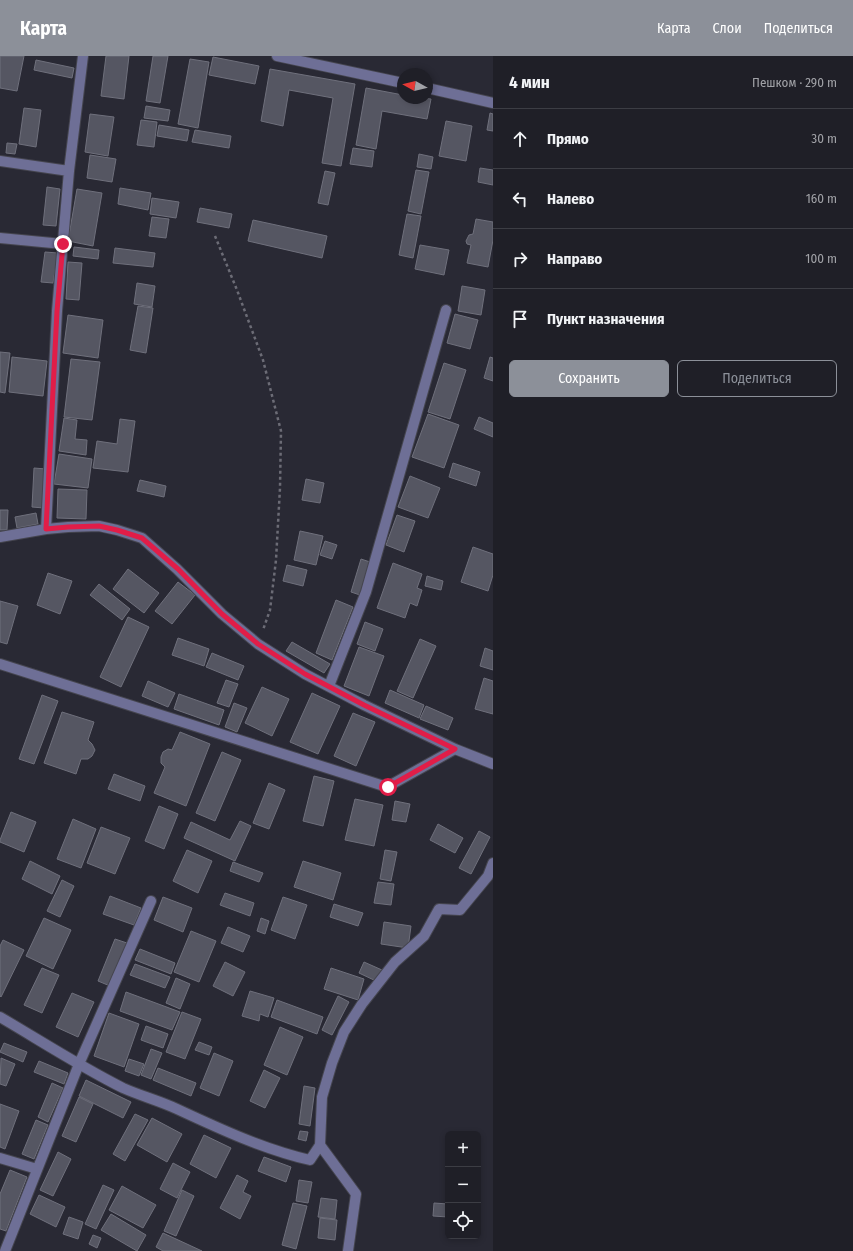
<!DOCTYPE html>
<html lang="ru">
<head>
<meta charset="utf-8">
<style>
  body { margin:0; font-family:"Fira Sans Condensed",sans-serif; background:#2c2c33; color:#f1f3f6 }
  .controls { position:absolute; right:12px; bottom:12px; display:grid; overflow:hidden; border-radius:6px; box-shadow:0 2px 6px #0003 }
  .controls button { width:36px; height:36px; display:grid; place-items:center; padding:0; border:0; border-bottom:1px solid #3c3d44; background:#1f1f27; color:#f1f3f6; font:20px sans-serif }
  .compass { position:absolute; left:397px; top:12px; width:36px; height:36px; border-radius:50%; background:#1f1f27; box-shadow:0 2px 6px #0003; rotate:278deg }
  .stop { position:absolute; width:12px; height:12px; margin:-9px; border:3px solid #e11d48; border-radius:50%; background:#fff }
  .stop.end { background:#e11d48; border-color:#fff; box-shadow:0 1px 4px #0008 }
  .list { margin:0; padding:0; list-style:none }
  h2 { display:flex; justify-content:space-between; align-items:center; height:52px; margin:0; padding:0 16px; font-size:17px }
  h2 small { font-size:13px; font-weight:400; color:#a1a2a7 }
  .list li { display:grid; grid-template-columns:26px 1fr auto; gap:12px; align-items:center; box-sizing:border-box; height:60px; padding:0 16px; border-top:1px solid #3c3d44 }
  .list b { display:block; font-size:15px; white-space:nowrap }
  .list em { font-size:13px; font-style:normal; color:#a1a2a7 }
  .actions { display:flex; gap:8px; padding:12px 16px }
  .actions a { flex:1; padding:9px 0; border:1px solid #8c9099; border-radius:6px; text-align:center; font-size:14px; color:#8c9099 }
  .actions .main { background:#8c9099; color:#fff }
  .icon { flex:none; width:22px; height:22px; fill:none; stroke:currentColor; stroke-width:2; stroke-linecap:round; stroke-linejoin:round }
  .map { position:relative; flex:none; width:493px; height:1195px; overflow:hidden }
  header { display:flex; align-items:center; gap:24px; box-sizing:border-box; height:56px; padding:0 20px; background:#8c9099; color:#fff }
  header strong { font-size:19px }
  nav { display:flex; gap:22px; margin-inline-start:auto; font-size:14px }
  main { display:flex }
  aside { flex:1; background:#1f1f27 }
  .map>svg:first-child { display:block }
  .building { fill:#555662; stroke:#6f707c }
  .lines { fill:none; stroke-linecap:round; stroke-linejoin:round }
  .minor-casing { stroke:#45454f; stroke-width:12 }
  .path { stroke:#6c6c76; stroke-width:2.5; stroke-dasharray:3 3; stroke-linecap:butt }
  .minor { stroke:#6e6f96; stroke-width:10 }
  .route { stroke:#e11d48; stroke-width:5 }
</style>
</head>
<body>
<header>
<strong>Карта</strong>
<nav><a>Карта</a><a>Слои</a><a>Поделиться</a></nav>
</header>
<main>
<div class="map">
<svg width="493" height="1195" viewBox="0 0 493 1195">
  <rect width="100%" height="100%" fill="#292934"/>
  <path class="building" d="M0,0H24L17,35L0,32Z
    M106,0H129L124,43L101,40Z
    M153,0H168L160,47L146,45Z
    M213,1L259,10L255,28L209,19Z
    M190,3L209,6L198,72L178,68Z
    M36,4L74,12L72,22L34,14Z
    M270,13L355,28L341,110L322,107L333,42L289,34L283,70L261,65Z
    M366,32L403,39V42H422L431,43L427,63L382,55L376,93L356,89Z
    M146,50L170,54L168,65L144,62Z
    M24,52L41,54L36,91L19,88Z
    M490,57L493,58V75L487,74Z
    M90,58L114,61L108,100L85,96Z
    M141,64L157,66L154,91L137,89Z
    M446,65L472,70L466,105L439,100Z
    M159,69L189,74L187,85L157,80Z
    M195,74L231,80L229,92L192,86Z
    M7,87L17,88L15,98L6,97Z
    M353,92L374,95L372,111L350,108Z
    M419,98L433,101L431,113L417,111Z
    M90,99L116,103L112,126L87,122Z
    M480,112L493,114V129L478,126Z
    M416,114L429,116L421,158L408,155Z
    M325,115L335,117L328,149L318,147Z
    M47,131L60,133L56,170L43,169Z
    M120,132L151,137L148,154L118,148Z
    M77,133L102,137L93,190L68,185Z
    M152,142L179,146L176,162L150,158Z
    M200,152L232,158L229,172L197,166Z
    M407,158L421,160L413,202L399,199Z
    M152,161L169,163L166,182L149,180Z
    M476,163L493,166V184L488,211L467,207L471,189L467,188L466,185L469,179L473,178Z
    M253,164L327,180L322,202L248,185Z
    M420,189L449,194L444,219L415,213Z
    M74,191L99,194L98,203L73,200Z
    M115,192L155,197L153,211L113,207Z
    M45,196L58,197L53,227L41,226Z
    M68,206L82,207L79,244L66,243Z
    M137,227L155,230L152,251L134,248Z
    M462,230L485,234L481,259L458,255Z
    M138,250L153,252L146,297L130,294Z
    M455,258L478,264L470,293L447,287Z
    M68,259L103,264L98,302L63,297Z
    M0,296L10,297L5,337L0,336Z
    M12,301L47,305L43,340L9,336Z
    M490,301L493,302V325L484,322Z
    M71,303L100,306L92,364L64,361Z
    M444,307L466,314L450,363L428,356Z
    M428,358L459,369L444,412L412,401Z
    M479,361L493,367V381L474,373Z
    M64,362L77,364L75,383L87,384L86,399L59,395Z
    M120,363L135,365L128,416L93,412L97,385L117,388Z
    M59,398L92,403L88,432L54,428Z
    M453,407L480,416L476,430L449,421Z
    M34,412L46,413L44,452L32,451Z
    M410,420L440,432L428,462L398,451Z
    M306,423L324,427L320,447L302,444Z
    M140,424L166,430L164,441L137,435Z
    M58,433L87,434L86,463L57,462Z
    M0,454H8L7,474H0Z
    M36,457L38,468L17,472L15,461Z
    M397,459L415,465L404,496L386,489Z
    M300,475L323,480L316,509L294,504Z
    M325,485L337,489L332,503L320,499Z
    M473,491L493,498V519L488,535L461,526Z
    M361,503L370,506L360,539L351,536Z
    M393,507L422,518L417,532L422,534L417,550L410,547L405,562L377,552Z
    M287,509L307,514L303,530L283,525Z
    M128,513L159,537L144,557L113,533Z
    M48,517L72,525L60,558L37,549Z
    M427,520L443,525L441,534L425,530Z
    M178,526L195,539L172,568L155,555Z
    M99,528L130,553L122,564L90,539Z
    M336,544L353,551L332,604L316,597Z
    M0,545L18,550L7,588L0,586Z
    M128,561L149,571L121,631L100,621Z
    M365,566L383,573L375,595L357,588Z
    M178,582L209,593L204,610L172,599Z
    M420,583L436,590L413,642L397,635Z
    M292,586L330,608L324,617L286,595Z
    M359,591L384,600L369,640L344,630Z
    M485,592L493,595V614L480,610Z
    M212,597L244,610L238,624L206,611Z
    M484,622L493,625V658L475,653Z
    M226,624L238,628L229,651L217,647Z
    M148,625L175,637L168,651L142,640Z
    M262,631L289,643L272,680L245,667Z
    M390,634L424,649L419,662L385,647Z
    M312,637L340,650L318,698L290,686Z
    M179,638L224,654L219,669L174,653Z
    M42,639L58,645L34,708L19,703Z
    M234,647L247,652L237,676L225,671Z
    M426,650L453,662L448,674L420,663Z
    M62,656L94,666L88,684L92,688L95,694L92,700L88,703H81L76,718L44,707Z
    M353,657L375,666L356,710L334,700Z
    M180,676L210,688L186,750L154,737L165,711L161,707V701L163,696L168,693L172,694Z
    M222,696L241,704L215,765L196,757Z
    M114,718L145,730L140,745L108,733Z
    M314,720L334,725L323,770L303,765Z
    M269,727L285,734L269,773L253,767Z
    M355,743L383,749L374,790L345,784Z
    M395,745L410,748L406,766L392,764Z
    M159,750L178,758L164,793L145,785Z
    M11,756L36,766L24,796L0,786V784Z
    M73,763L96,773L81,812L57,803Z
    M240,765L251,770L235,805L184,782L191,766L230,784Z
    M438,768L463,782L455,797L430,784Z
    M101,771L130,782L115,818L87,807Z
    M479,775L490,781L471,818L459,812Z
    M187,794L212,805L198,837L173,825Z
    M385,794L397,796L391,825L380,823Z
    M30,805L60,820L52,838L22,823Z
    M303,805L341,817L333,844L294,831Z
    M233,806L263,817L259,826L230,815Z
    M62,824L74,830L60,861L47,855Z
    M378,826L394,828L391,849L374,847Z
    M225,837L254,847L250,860L220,849Z
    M110,840L141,852L134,869L103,858Z
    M163,841L192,852L183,876L154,864Z
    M283,841L307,849L295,883L271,874Z
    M334,848L363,857L358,870L330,861Z
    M44,862L71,874L53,913L26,900Z
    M261,862L269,865L265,878L257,875Z
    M384,866L411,870L408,892L381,888Z
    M228,871L250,880L243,896L221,887Z
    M191,875L216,885L199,926L174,916Z
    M115,883L127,887L110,930L98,925Z
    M3,884L24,894L1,941L0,940V890Z
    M140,893L175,907L171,918L135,904Z
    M225,906L245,916L233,940L213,930Z
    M364,906L382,914L376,925L359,917Z
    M135,908L170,921L165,932L130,919Z
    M42,912L59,919L42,957L24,949Z
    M331,912L364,923L358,944L324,933Z
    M176,922L190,928L180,953L166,947Z
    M250,935L274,942L268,961L260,958L259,965L242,960Z
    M126,936L180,956L172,974L120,955Z
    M72,937L94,946L78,981L56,971Z
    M338,940L349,946L332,979L322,974Z
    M277,944L323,961L317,978L271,961Z
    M182,956L201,963L185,1003L166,996Z
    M109,957L139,968L124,1011L94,1000Z
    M146,970L168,978L163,992L141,984Z
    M280,971L303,981L287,1019L264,1009Z
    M199,986L212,991L209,999L195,994Z
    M4,987L27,996L23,1006L0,996Z
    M151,993L162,997L151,1023L141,1019Z
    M214,997L233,1005L219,1040L200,1032Z
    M1,1002L15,1008L6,1030L0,1028Z
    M129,1003L144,1008L139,1020L125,1015Z
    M39,1005L68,1017L64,1028L34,1016Z
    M158,1012L196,1027L191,1040L153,1024Z
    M264,1014L280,1022L265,1052L250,1045Z
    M86,1024L131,1046L123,1062L79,1040Z
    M52,1027L63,1032L48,1066L38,1061Z
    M304,1030L315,1032L310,1070L299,1068Z
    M79,1041L93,1048L76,1086L62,1080Z
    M0,1048L19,1055L5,1093L0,1091Z
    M135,1058L148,1064L125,1105L113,1098Z
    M152,1062L182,1078L167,1106L137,1089Z
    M36,1064L48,1069L34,1103L22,1098Z
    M300,1075L308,1076L306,1085L298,1083Z
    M204,1079L231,1092L216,1122L190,1108Z
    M58,1096L71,1103L53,1140L40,1134Z
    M264,1101L291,1111L286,1126L258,1115Z
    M173,1107L190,1116L177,1142L160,1133Z
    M10,1114L27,1121L6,1175L0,1173V1138Z
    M237,1119L248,1125L243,1136L251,1140L240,1163L220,1152Z
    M299,1124L312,1126L308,1147L296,1145Z
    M103,1129L114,1134L96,1173L85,1168Z
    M122,1130L156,1149L143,1172L109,1154Z
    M182,1134L194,1140L176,1180L164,1175Z
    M39,1139L65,1151L56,1171L30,1158Z
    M321,1142L337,1144L335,1163L318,1161Z
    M293,1147L307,1150L296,1193L282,1189Z
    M434,1147L448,1148V1161L433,1160Z
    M111,1158L146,1179L137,1195L101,1174Z
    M69,1161L83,1166L78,1183L63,1178Z
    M320,1162L337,1164L335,1184L318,1182Z
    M163,1177L202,1195H163L156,1191Z
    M93,1179L101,1182L97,1192L89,1188Z"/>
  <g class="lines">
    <defs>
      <path id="minor" d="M277,0L403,27
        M427,32L493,47
        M0,105L69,115
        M0,182L63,188
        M46,473L68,471L99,470L117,474L142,482L177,513L222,558L258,588L305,618L364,649L455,693
        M0,481L46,473L57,255L69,115L83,0
        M0,608L387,731L455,693L493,708
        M329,630L366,536L446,254
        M0,961C41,985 81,1011 123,1032C141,1040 160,1045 177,1053C220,1073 263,1093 310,1104L320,1089L322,1041L332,1007L344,976L362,948L395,906L424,880L439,853L460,854L488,820L493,807
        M320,1089L356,1138L348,1195
        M0,1102L37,1113
        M5,1195L79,1008L151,845"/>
    </defs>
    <use href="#minor" class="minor-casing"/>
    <path class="path" d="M215,180L237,234L263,304L281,375L280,432L276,504L270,554L263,574"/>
    <use href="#minor" class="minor"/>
  </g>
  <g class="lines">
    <path class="route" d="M63,188L57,255L46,473L68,471L99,470L117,474L142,482L178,513L222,558L258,588L305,618L364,649L455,693L388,731"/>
  </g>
</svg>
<div class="controls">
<button>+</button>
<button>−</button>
<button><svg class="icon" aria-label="locate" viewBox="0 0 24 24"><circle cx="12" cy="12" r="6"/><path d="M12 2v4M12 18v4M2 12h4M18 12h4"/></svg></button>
</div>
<svg class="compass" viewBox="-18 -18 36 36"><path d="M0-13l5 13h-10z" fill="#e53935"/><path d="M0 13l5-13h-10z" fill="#a1a2a7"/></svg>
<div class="stop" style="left:388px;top:731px"></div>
<div class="stop end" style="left:63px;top:188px"></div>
</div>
<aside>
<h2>4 мин<small>Пешком · 290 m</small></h2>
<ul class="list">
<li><svg class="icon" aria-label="ahead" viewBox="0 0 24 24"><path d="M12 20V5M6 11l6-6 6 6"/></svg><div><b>Прямо</b></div><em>30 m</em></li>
<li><svg class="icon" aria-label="left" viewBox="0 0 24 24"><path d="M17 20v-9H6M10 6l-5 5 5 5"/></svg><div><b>Налево</b></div><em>160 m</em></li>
<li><svg class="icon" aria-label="right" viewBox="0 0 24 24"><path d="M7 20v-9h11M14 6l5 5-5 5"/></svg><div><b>Направо</b></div><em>100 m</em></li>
<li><svg class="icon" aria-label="arrive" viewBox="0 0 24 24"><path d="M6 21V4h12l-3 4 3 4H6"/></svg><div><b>Пункт назначения</b></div></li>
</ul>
<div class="actions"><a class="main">Сохранить</a><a>Поделиться</a></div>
</aside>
</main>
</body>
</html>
